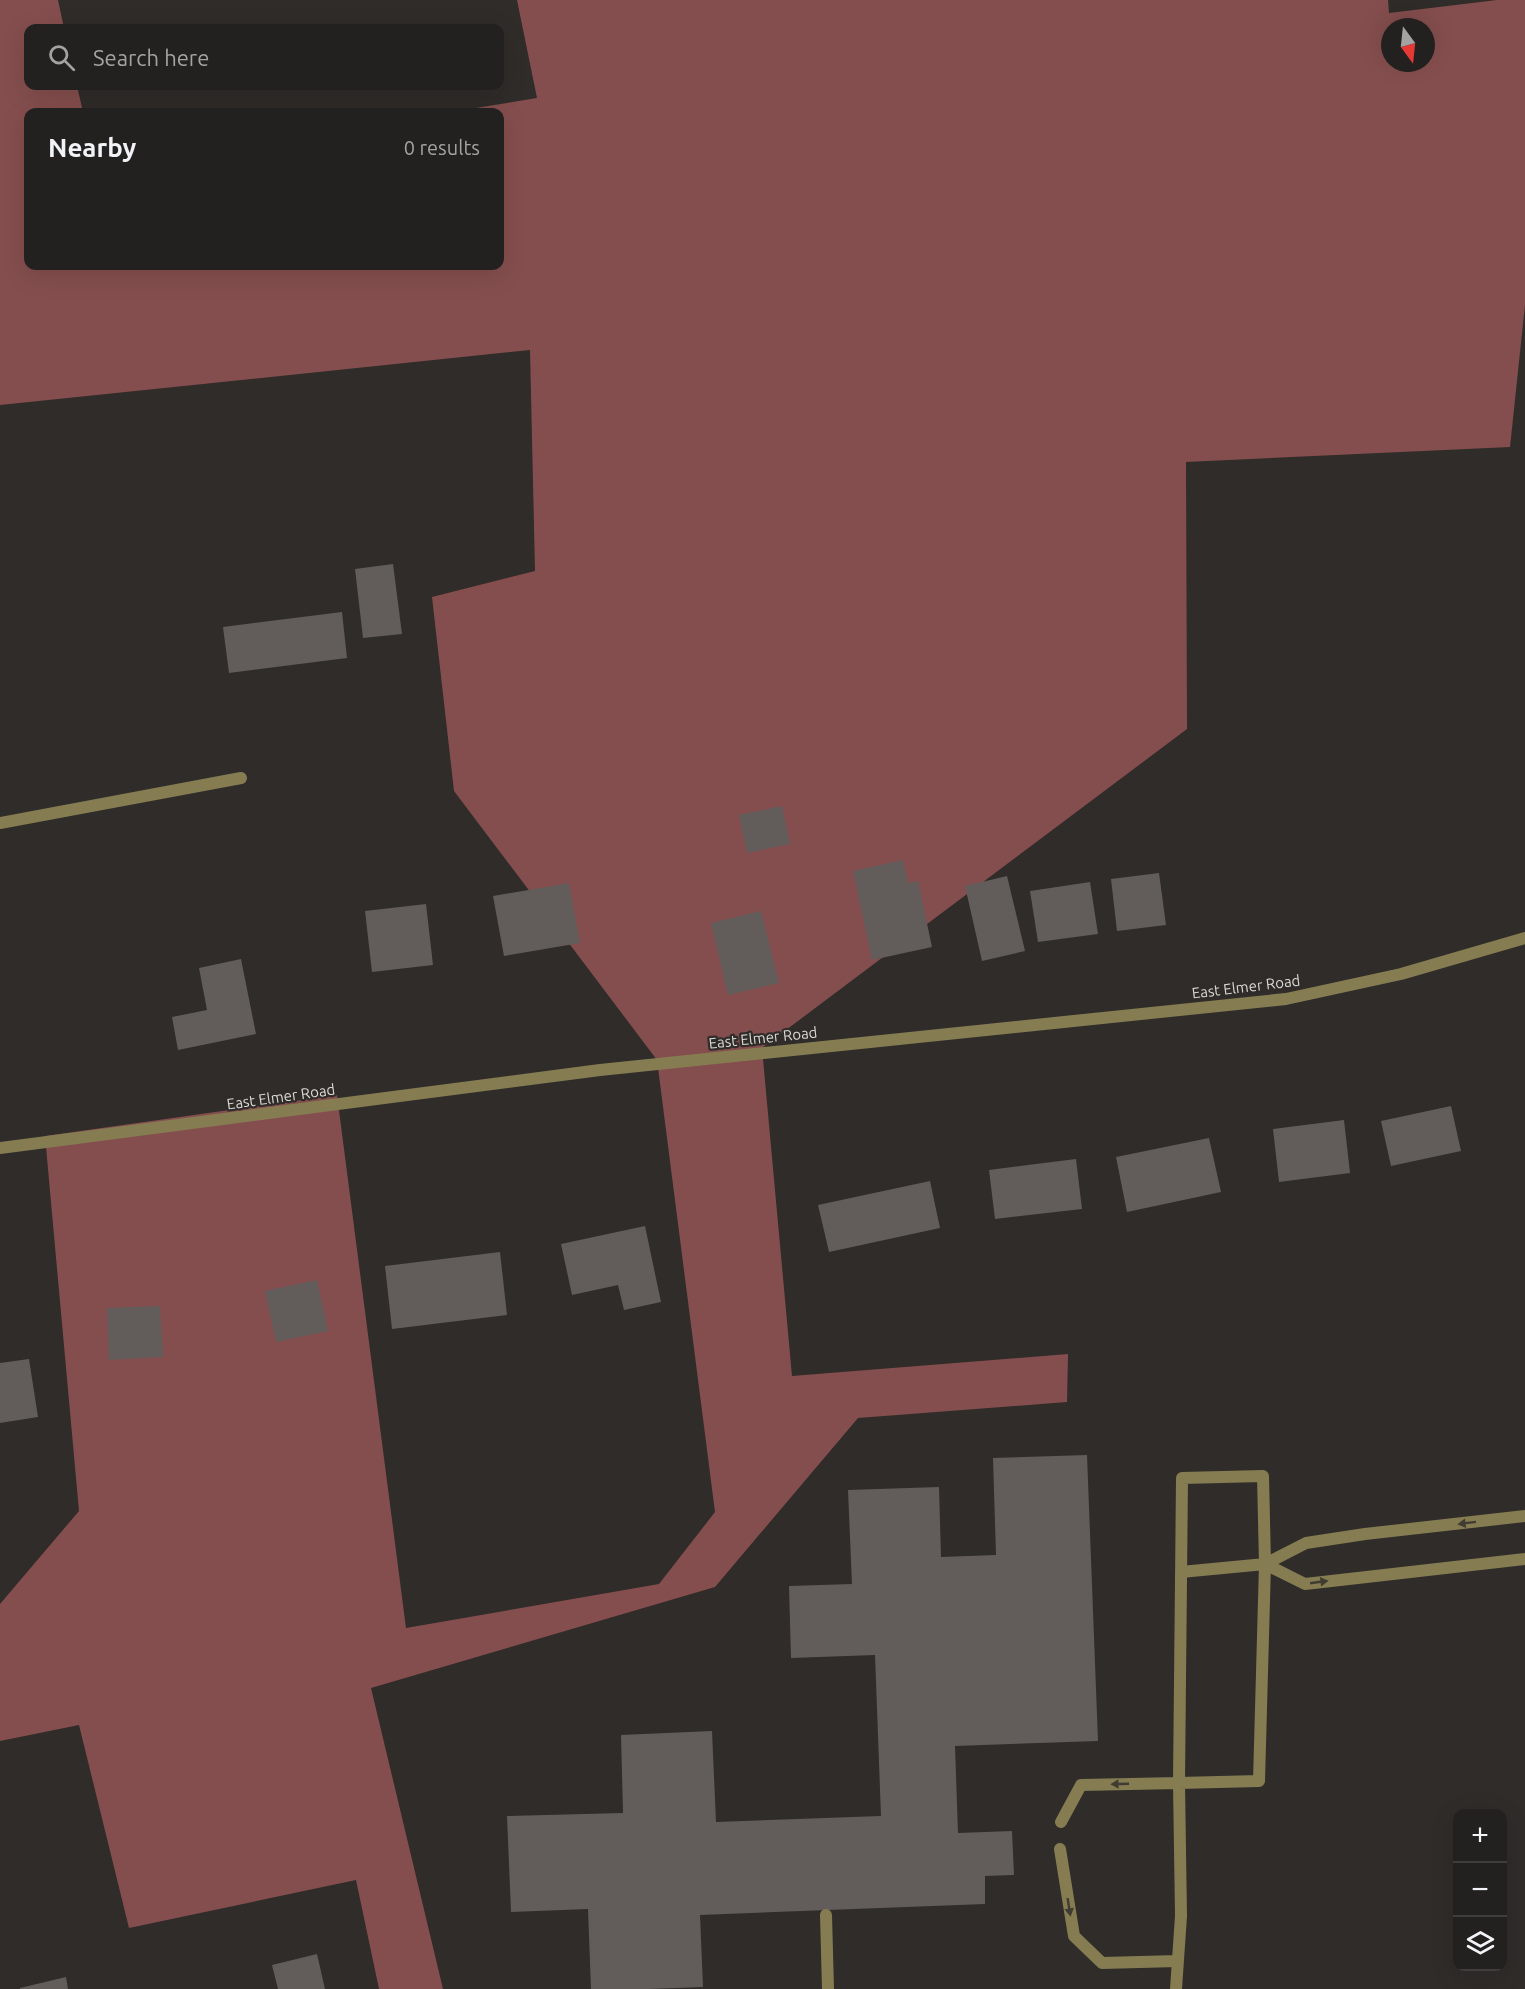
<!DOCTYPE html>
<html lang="en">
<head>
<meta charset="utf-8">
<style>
  body { margin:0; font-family:Ubuntu,sans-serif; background:#2f2e2c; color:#f1f3f6 }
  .controls { position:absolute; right:18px; bottom:18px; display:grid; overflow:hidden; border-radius:12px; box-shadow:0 6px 24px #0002 }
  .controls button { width:54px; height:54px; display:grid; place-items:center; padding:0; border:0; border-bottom:2px solid #403e3d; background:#23211f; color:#f1f3f6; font:30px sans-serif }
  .compass { position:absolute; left:1381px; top:18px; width:54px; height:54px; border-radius:50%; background:#23211f; box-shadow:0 6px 24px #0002; rotate:165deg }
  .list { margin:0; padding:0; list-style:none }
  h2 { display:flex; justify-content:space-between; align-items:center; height:78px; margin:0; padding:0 24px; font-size:26px }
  h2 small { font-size:20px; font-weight:400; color:#a3a3a4 }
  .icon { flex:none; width:33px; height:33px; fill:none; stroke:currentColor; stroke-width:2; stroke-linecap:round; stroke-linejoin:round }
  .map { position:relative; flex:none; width:1525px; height:1989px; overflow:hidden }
  .search { position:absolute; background:#23211f; box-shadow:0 6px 24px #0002; left:24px; top:24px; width:480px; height:66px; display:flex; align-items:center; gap:15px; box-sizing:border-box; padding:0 21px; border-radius:12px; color:#a3a3a4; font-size:22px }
  .panel { position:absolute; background:#23211f; box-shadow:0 6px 24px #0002; left:24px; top:108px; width:480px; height:162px; border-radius:12px }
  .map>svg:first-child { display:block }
  .forest { fill:#854e4e; fill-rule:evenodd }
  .building { fill:#625d5b }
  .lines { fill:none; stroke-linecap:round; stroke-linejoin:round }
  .service { stroke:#857c52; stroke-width:12 }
  .minor { stroke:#857c52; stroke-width:12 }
  .oneway { fill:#403c31 }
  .labels { text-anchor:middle; stroke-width:4.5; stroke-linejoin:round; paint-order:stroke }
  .street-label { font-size:15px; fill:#dad9d6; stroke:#2f2c29 }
</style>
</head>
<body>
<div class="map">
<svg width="1525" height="1989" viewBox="0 0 1525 1989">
  <rect width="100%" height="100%" fill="#2f2c29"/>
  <path class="forest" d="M0,0H58L64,28H28V86H77L83,112H28V266H500V112H451L537,98L517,0H1388L1389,13L1497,0H1525V305L1510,447L1186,462L1187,729L762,1048L792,1376L1068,1354L1067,1402L858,1418L715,1587L371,1688L443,1989H379L356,1880L129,1928L79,1725L0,1741V1604L79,1511L45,1136L337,1095L406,1628L659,1584L715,1512L657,1060L454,791L432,597L535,571L530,350L0,405ZM1390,27H1426V63H1390Z"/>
  <path class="building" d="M393,564L402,634L363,638L355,569Z
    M342,612L347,658L229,673L223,627Z
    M782,806L790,844L747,853L739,815Z
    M903,860L908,883L918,881L932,947L872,960L853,871Z
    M1159,873L1166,925L1117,931L1111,879Z
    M1007,876L1025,951L982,961L965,886Z
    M1090,882L1098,934L1038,942L1030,891Z
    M569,883L580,943L504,956L493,896Z
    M426,904L433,965L372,972L365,911Z
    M761,911L779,983L728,995L711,923Z
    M241,959L256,1034L178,1050L172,1017L207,1010L199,968Z
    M1451,1106L1461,1151L1391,1166L1381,1121Z
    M1344,1120L1350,1173L1279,1182L1273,1129Z
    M1209,1138L1221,1192L1127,1212L1116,1157Z
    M1076,1159L1082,1209L995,1219L989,1170Z
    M930,1181L940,1228L829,1252L818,1205Z
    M645,1226L661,1302L624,1310L618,1285L572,1295L561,1244Z
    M500,1252L507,1315L392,1329L385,1266Z
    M317,1280L328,1331L276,1342L265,1291Z
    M160,1306L163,1357L109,1360L107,1308Z
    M29,1359L38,1417L0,1423V1363Z
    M1087,1455L1098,1741L955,1746L958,1833L1012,1831L1014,1875L985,1876V1904L700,1915L703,1987L649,1989H591L588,1909L511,1912L507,1816L623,1813L621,1735L712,1731L716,1822L881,1816L875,1655L791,1658L789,1586L852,1584L848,1490L939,1487L941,1557L996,1555L993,1458Z
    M317,1954L325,1989H278L272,1965Z
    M66,1977L68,1989H20V1988Z"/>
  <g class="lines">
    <path class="service" d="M0,823L241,778
      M1265,1564L1305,1584L1525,1559
      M1181,1572L1265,1564L1306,1543L1365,1534L1525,1516
      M1061,1822L1081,1785L1179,1783L1182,1478L1263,1476L1265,1564L1259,1781L1179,1783L1181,1916L1176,1989
      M1060,1849L1074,1936L1102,1963L1178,1961
      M826,1915L828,1989"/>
    <path class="minor" d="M0,1148L600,1070L1286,999L1401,974L1525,938"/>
  </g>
  <defs><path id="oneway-solid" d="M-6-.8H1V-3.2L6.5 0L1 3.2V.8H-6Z" transform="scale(1.5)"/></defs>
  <g class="oneway">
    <use href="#oneway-solid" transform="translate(1467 1523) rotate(173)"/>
    <use href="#oneway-solid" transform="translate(1319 1582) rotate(-8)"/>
    <use href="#oneway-solid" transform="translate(1120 1784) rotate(178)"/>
    <use href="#oneway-solid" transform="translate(1069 1907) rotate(81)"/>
  </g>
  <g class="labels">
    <g class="street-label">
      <text transform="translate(1246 987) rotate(-7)" y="5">East Elmer Road</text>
      <text transform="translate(763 1038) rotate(-6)" y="5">East Elmer Road</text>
      <text transform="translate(281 1097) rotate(-8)" y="5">East Elmer Road</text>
    </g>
  </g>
</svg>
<div class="controls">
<button>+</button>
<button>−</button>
<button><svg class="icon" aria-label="layers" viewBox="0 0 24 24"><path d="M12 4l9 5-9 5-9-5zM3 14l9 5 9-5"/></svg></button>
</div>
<svg class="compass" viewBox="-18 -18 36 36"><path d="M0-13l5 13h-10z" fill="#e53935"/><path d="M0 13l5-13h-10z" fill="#a3a3a4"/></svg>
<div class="search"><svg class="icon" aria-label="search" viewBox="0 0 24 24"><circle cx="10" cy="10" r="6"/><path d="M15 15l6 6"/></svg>Search here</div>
<section class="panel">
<h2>Nearby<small>0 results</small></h2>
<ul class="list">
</ul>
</section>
</div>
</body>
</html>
